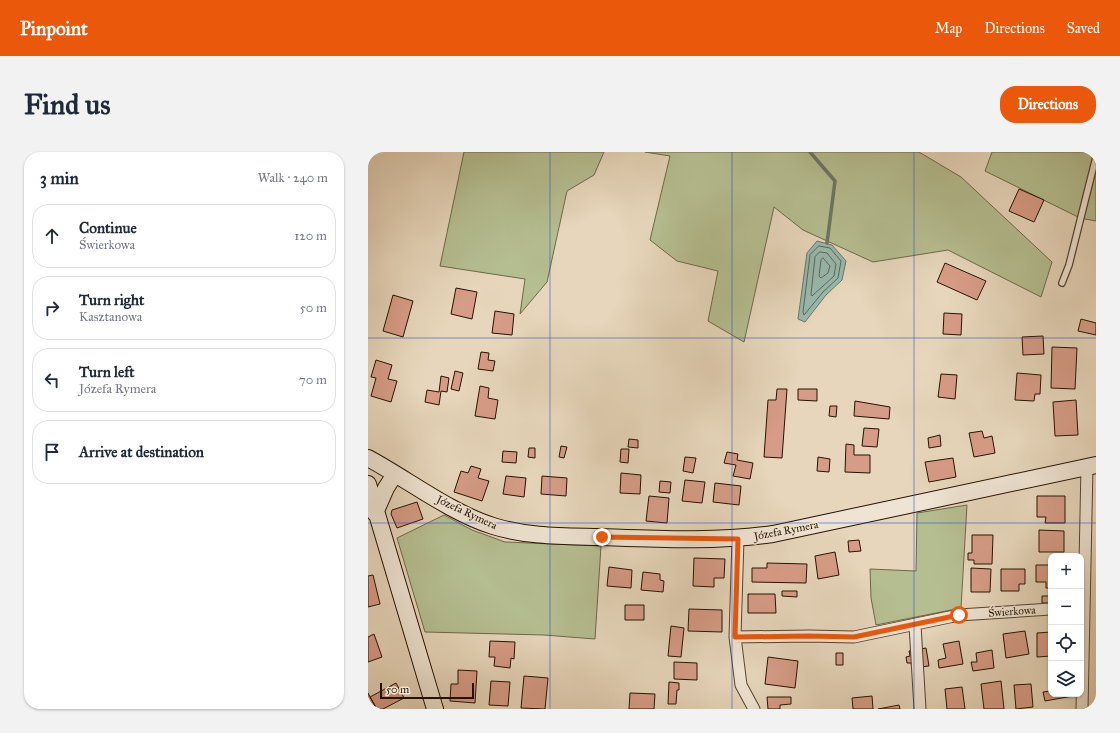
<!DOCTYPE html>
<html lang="en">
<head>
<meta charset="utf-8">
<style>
  body { margin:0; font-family:"IM FELL Great Primer",serif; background:#f2f2f3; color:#1f2937 }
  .controls { position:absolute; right:12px; bottom:12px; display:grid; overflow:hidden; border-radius:8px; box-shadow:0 1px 3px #0004 }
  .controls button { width:36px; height:36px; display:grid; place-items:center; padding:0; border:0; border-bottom:1px solid #e0e1e3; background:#fff; color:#1f2937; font:20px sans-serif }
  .scale { position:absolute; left:12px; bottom:10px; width:94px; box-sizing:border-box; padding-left:4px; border:2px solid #261200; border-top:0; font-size:11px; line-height:14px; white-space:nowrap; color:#261200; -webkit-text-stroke:3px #efe4d3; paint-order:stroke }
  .stop { position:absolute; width:12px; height:12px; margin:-9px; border:3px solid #ea580c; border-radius:50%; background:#fff }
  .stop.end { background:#ea580c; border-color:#fff; box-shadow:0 1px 4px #0008 }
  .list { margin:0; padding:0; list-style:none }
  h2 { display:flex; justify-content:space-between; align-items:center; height:52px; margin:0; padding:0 16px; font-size:17px }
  h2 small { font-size:13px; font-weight:400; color:#747a83 }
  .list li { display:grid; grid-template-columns:26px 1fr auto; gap:12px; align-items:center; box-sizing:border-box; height:64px; margin:0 8px 8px; padding:0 8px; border:1px solid #e0e1e3; border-radius:16px }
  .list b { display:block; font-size:15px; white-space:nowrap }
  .list p { margin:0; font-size:13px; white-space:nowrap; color:#747a83 }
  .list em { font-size:13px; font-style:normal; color:#747a83 }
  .icon { flex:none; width:22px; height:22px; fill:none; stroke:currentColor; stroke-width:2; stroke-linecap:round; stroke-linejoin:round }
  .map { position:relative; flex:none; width:728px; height:557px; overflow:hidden; border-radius:16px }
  header { display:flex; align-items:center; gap:24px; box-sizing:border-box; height:56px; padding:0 20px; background:#ea580c; color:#fff }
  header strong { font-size:19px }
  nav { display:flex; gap:22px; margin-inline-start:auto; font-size:14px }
  .intro { display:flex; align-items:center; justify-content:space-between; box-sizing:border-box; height:96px; padding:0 24px }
  h1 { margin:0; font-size:28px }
  .button { padding:10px 18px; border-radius:16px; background:#ea580c; color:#fff; font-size:14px; font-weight:700 }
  main { display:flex; gap:24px; padding:0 24px }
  aside { flex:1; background:#fff; border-radius:16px; box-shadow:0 1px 3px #0004 }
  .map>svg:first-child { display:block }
  .green { fill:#b5be91; stroke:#6e6848 }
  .water { fill:#97b9ae; stroke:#6a7668 }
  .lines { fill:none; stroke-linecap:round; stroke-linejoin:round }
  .shore { stroke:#5e6657; stroke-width:1 }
  .stream { stroke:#6a7668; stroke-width:3.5 }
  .building { fill:#d79c87; stroke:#261200 }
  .lane-casing { stroke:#56432f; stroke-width:8 }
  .street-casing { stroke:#56432f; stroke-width:13 }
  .secondary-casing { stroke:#261200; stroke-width:18 }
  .lane { stroke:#efe4d3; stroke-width:5.5 }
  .street { stroke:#efe4d3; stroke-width:11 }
  .secondary { stroke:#efe4d3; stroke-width:16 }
  .route { stroke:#ea580c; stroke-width:5 }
  .grid { fill:none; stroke:#1d4ed8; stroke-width:1; stroke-opacity:0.55 }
  .labels { text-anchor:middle; stroke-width:3; stroke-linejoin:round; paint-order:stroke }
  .street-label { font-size:11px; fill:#261200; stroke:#efe4d3 }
</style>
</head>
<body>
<header>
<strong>Pinpoint</strong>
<nav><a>Map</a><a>Directions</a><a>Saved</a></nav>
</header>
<div class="intro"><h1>Find us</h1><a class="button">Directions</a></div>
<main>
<aside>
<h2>3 min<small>Walk · 240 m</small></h2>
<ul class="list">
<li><svg class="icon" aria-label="ahead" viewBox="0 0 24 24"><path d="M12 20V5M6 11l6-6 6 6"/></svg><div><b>Continue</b><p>Świerkowa</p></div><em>120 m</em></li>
<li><svg class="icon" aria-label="right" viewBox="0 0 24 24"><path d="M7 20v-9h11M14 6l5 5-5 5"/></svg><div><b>Turn right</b><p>Kasztanowa</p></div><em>50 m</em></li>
<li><svg class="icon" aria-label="left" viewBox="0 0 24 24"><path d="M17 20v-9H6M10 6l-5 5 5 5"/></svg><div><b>Turn left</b><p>Józefa Rymera</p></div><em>70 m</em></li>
<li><svg class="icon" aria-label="arrive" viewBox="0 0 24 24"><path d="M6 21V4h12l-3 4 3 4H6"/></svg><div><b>Arrive at destination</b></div></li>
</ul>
</aside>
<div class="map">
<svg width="728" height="557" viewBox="0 0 728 557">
  <rect width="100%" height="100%" fill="#e7d6bb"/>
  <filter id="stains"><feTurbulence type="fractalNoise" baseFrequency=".005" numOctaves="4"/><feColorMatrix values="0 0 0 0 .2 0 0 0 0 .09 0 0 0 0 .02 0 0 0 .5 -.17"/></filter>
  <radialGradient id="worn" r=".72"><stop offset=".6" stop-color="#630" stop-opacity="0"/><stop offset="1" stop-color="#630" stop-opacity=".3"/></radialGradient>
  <path class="green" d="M96,0H236L226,23L199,39L179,130L152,162L157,127L72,114Z
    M277,0H551L593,25L684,110L673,145L580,98L505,110L435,78L406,55L376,190L340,169L350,119L309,109L282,88L302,4Z
    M624,0H728V69L712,66L617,19Z
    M599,353L593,456L508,473L503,446L502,417L548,419L549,361Z
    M76,363L104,378L137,390L233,394L227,487L176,483L57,480L29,386Z"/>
  <path class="water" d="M449,89L464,93L478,109L474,128L458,143L437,170L430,167L439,101Z"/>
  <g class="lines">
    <path class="shore" d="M451,94L462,96L473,109L470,126L455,140L436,163L435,160L442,103Z
      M452,100L459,101L468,112L466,124L444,144L443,142L447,105Z
      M455,106L462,114L460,121L453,126L451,124L453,108Z"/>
    <path class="stream" d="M442,0L467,29L459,91"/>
  </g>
  <path class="building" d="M651,37L676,48L666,70L641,59Z
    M577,111L618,129L609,148L569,130Z
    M88,136L109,140L104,167L83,162Z
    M25,143L45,149L35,185L15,179Z
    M127,159L146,162L144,183L124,181Z
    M576,161L594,162L593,183L575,182Z
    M713,167L728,171V183L710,179Z
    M675,184L676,202L655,203L654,185Z
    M684,195L709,196L707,237L683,236Z
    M113,200L121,201L120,208L127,209L125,219L110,217Z
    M8,208L24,213L20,227L29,229L23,250L3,244L8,226L3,225Z
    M87,219L95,221L91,239L83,237Z
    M649,221L673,223L672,242H667L666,249L647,248Z
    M573,222L589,223L587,247L570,245Z
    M73,224L81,226L79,240L73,239L71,253L57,250L59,238L71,240Z
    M112,234L121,236L120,246L130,248L127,267L107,264Z
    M409,237H419L414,306L396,305L400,248H408Z
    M430,237H449V249L430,248Z
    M708,248L710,283L687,284L685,250Z
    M487,249L522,255L521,267L486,264Z
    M462,254H469L468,265L461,264Z
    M496,276L511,277L509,295L494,294Z
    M614,279L616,286L624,284L627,301L606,305L601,281Z
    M572,283L573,294L561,296L560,286Z
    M261,287L270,288V296L260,295Z
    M478,292L486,293V303H502V321L477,320Z
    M193,294L199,295L196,306L191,305Z
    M161,296H167V306L160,305Z
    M253,297H261L260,311L252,310Z
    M135,299L149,300L148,311L134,310Z
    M359,300L370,302L369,308L385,311L382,327L365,324L368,313L356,311Z
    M317,305L328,306L325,321L315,319Z
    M450,305L462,307L461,320L449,319Z
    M585,306L588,325L561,330L557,310Z
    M103,314L113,317L110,326L121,329L114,349L86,340L93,319L100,321Z
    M253,321L273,323L272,342L252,341Z
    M138,324L158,326L156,345L135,342Z
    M174,324L199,326L198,344L173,342Z
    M317,328L337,330L334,351L314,349Z
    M292,329L303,330L302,341L291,340Z
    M347,331L373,334L371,353L345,350Z
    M281,344L301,346L299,371L278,369Z
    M669,344H697V371H677L678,365H669Z
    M49,350L55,367L29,376L23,362L24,358Z
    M671,378L696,379V400H671Z
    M604,383H625L624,412H606V408H600V401H604Z
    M491,388L493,399L481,400L480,389Z
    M467,400L471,423L450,427L447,404Z
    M326,406L357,407L356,426H346V435L325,434Z
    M399,411L439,412L438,431L384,430V416H399Z
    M668,413H683V436H678V430H668Z
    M241,415L264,418L263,436L239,434Z
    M603,416L623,417L622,440H603Z
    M633,417H657V432H651V439H633Z
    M275,420L292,422V428L296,429L295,440L273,438Z
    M5,423L12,452L0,455V424Z
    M414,439H429V445L414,444Z
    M380,442H407L408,461H380Z
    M674,444H683V451H674Z
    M257,453H276V468H257Z
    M321,457L354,458V480L320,479Z
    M303,474L316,476L313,505L300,504Z
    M657,479L661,502L638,506L635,482Z
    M683,480V504L669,505V481Z
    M6,482L14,505L0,510V485Z
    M122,489L147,490L146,507L143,506L142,516L126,514L127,505H121Z
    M591,489L595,512L571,516L570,508L578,506L575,492Z
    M558,496L561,514L544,516L543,511H539L538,505L542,504L541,499Z
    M624,498L626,516L605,519L603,510H609L608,501Z
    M468,501H475V513H468Z
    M400,505L430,509L427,536L397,532Z
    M306,510L329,511V528L306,527Z
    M90,518L109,519L107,551L82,549L83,532H90Z
    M156,524L180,526L177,557L153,556Z
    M123,529L142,530L140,554L121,553Z
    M633,529L636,557H616L613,532Z
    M301,530L311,531V538H309L308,552H300Z
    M28,531L36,546L15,557H9L2,545Z
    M663,532L665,555L648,557L646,533Z
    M594,535L597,557H579L577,537Z
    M683,539V542H704L705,544L677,549L675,540Z
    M0,541L7,554L3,557H0Z
    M262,541L287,542L286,557H261Z
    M504,544L505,557H485L484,546Z
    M399,545H423V552L412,553V557H400Z
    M531,553L532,557H510Z"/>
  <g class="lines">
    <defs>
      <path id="lane" d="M694,131L701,113L728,5"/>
      <path id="street" d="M370,387L367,485L373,533L386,557
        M547,473L552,557
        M367,485L441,484L486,485L591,463L683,457
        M714,557L719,314"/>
      <path id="secondary" d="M0,306C39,327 83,361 125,374C160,385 197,384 233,385C290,387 348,390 405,382L728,313
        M0,332L67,557
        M7,361L18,336L27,322"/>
    </defs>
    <use href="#lane" class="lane-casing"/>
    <use href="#street" class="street-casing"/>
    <use href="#secondary" class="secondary-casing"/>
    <use href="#lane" class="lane"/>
    <use href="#street" class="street"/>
    <use href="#secondary" class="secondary"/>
  </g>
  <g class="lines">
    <path class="route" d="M234,385L370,387L367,485L441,484L486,485L591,463"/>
  </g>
  <path class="grid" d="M182,0V557M364,0V557M546,0V557M0,186H728M0,371H728"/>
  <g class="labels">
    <g class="street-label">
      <text transform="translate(99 360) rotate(25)" y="4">Józefa Rymera</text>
      <text transform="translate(418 378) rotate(-11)" y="4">Józefa Rymera</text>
      <text transform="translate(644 459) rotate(-4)" y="4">Świerkowa</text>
    </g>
  </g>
  <rect width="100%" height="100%" filter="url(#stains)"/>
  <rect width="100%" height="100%" fill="url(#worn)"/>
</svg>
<div class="controls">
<button>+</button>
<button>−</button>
<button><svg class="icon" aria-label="locate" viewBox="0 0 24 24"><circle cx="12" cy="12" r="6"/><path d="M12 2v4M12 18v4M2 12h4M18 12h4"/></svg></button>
<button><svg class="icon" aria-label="layers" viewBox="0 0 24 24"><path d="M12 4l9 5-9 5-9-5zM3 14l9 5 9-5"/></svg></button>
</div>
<div class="scale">50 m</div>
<div class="stop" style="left:591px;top:463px"></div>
<div class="stop end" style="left:234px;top:385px"></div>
</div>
</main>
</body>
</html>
